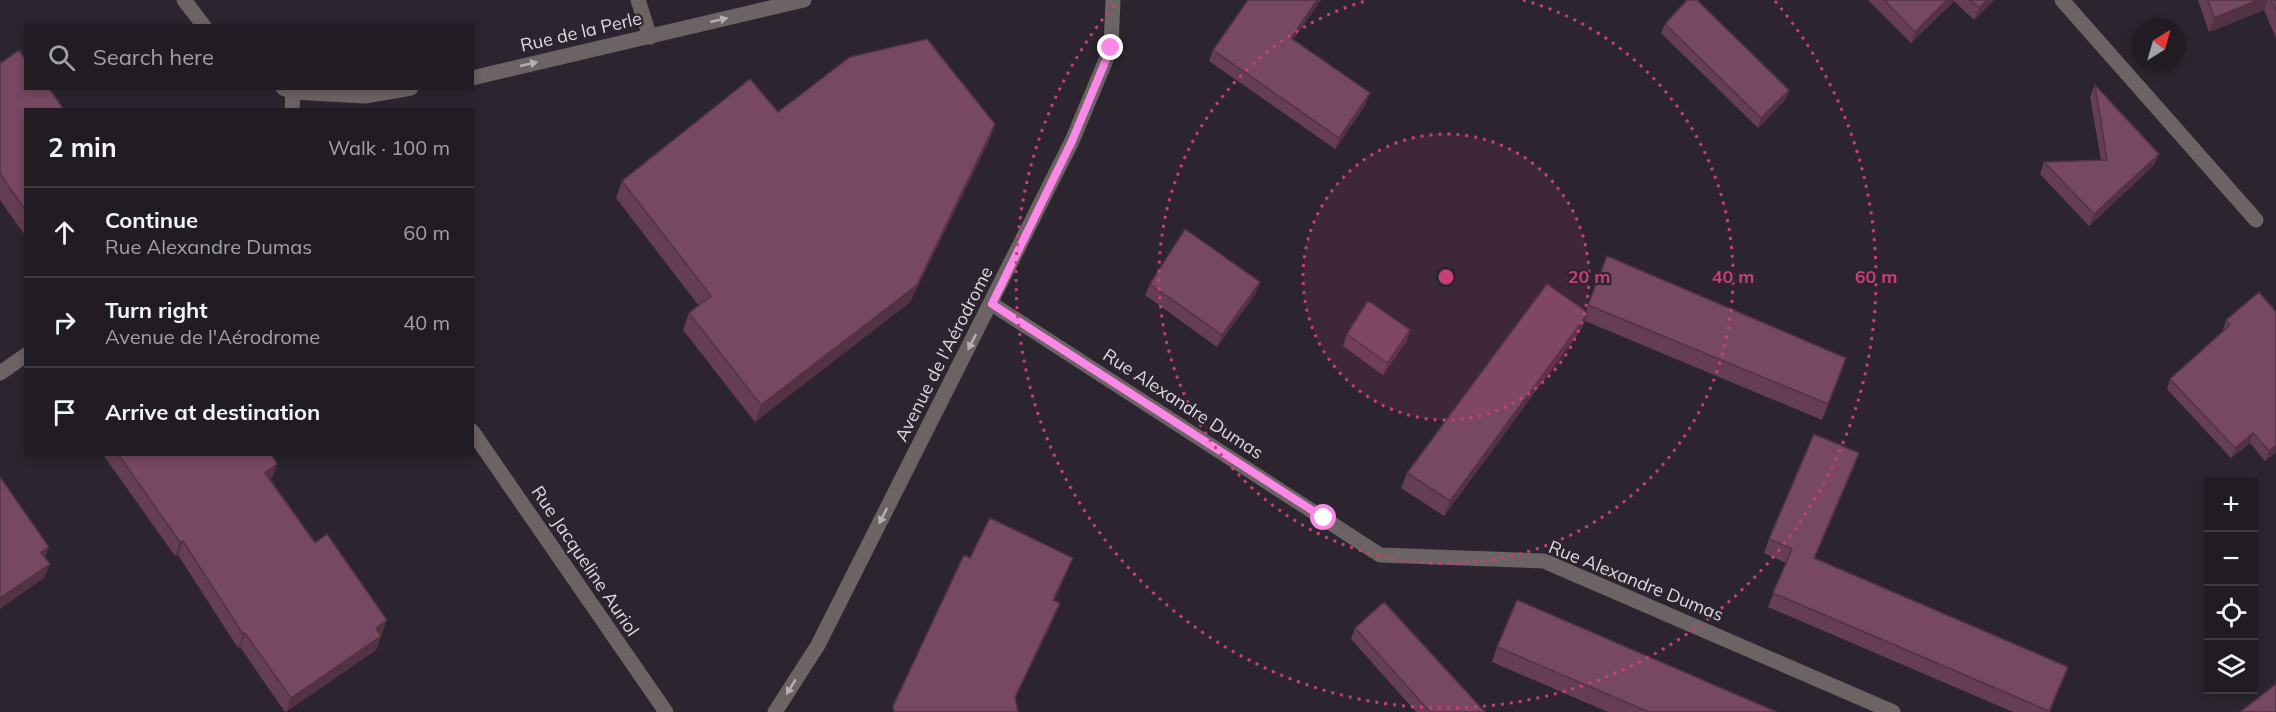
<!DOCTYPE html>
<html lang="en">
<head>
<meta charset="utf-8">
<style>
  body { margin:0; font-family:Mulish,sans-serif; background:#29252b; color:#f1f3f6 }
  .controls { position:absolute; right:18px; bottom:18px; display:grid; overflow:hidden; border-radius:0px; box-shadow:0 3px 9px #0003 }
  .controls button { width:54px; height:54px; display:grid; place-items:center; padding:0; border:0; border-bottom:2px solid #3e3a41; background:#211c23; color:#f1f3f6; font:30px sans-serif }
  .compass { position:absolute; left:2132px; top:18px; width:54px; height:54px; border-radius:50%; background:#211c23; box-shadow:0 3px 9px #0003; rotate:37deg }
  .stop { position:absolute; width:18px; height:18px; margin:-14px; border:4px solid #fb87e6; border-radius:50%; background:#fff }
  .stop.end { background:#fb87e6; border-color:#fff; box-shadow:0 2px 6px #0008 }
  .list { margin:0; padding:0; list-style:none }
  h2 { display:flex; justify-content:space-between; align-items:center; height:78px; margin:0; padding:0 24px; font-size:26px }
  h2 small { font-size:20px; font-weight:400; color:#a2a1a6 }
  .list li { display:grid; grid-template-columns:39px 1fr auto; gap:18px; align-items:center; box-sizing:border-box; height:90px; padding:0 24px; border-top:2px solid #3e3a41 }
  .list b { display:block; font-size:22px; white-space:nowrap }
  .list p { margin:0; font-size:20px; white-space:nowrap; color:#a2a1a6 }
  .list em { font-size:20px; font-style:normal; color:#a2a1a6 }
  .icon { flex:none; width:33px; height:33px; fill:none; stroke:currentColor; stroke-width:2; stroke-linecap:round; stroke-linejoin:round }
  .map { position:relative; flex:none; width:2276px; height:712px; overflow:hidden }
  .search { position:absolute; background:#211c23; box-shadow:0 3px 9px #0003; left:24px; top:24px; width:450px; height:66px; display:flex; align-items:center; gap:15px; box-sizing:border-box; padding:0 21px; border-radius:0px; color:#a2a1a6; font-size:22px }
  .panel { position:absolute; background:#211c23; box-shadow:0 3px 9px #0003; left:24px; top:108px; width:450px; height:348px; border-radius:0px }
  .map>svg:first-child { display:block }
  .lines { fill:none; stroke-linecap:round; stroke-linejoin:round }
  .minor { stroke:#6b6364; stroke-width:15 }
  .wall { fill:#653e53 }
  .shaded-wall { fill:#533244 }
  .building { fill:#764861; stroke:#533244; stroke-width:1.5 }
  .oneway { fill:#b6b0b5 }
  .route { stroke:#fb87e6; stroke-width:8 }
  .ring { fill:none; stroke:#c83f76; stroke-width:3; stroke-dasharray:3 6 }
  .labels { text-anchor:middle; stroke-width:4.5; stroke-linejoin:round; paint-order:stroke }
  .street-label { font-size:18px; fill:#dfdae0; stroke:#2c252f }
  .centre { fill:#c83f76; stroke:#2c252f; stroke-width:3 }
  .ring-label { font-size:18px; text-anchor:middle; font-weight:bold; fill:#c83f76; stroke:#2c252f; stroke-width:4.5; stroke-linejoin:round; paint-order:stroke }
</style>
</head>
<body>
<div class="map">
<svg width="2276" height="712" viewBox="0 0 2276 712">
  <rect width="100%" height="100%" fill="#2c252f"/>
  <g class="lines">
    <path class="minor" d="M184,0L204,26
      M638,0L650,37
      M2062,0L2256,220
      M472,78L804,0
      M283,88L293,92L365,96L411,88
      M292,110L293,92
      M992,304L1380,555L1544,561L1893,712
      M0,373L26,355
      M472,431L666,712
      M775,712L818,645L1072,141L1111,48L1113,0"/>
  </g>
  <path class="wall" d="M1868,0H1994L1974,20L1954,1L1911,43Z
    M2198,0H2276V38L2264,10L2209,32Z
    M1665,24L1789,90L1785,100L1758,128L1661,33Z
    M1294,40L1366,104L1335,149L1209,61L1213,50Z
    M0,61L26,110V233L24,234L0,200Z
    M2095,85L2159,154L2154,165L2089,226L2040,174L2044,162L2101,160L2090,97Z
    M995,124L989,141L910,302L755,422L683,330L689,313L699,306L616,198L622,181Z
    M1607,256L1841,373L1822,420L1585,321L1582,328L1444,516L1401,488L1407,473L1586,311Z
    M1150,284L1256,293L1217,347L1145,295Z
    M2259,292L2276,452L2265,461L2250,443L2231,458L2167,389L2170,379L2224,331L2223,330L2226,320Z
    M1410,330L1406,342L1383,375L1343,346L1347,334Z
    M1859,453L1854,467L1815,558L2068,667L2050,712H2013L1768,607L1786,563L1764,553L1769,539Z
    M105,454H271L277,464L272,478L270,479L382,634L381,635L376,650L285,712L240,647L238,648L178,555L175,556L104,456Z
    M1355,628L1485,712H1416L1351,639Z
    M1497,647L1777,712H1608L1492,662Z"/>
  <path class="shaded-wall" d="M1317,0H1321L1287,49L1291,38Z
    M1947,0H1954L1911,43L1915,32Z
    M1987,0H1994L1974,20L1979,8Z
    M2258,0H2268L2264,10L2209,32L2214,18Z
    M1789,90L1785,100L1758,128L1761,118Z
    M1370,93L1366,104L1335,149L1339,138Z
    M995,124L989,141L910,302L755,422L761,405Z
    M2159,154L2154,165L2089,226L2094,214Z
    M1260,282L1256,293L1217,347L1222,335Z
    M1588,313L1582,328L1444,516L1450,501Z
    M1410,330L1406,342L1383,375L1387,363Z
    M2253,433L2250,443L2231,458L2235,448Z
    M2276,445V452L2265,461L2269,451Z
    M1859,453L1854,467L1809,572L1814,558Z
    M277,464L272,478L260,487L265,473Z
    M183,541L178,555L175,556L180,542Z
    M49,547L44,561L41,553Z
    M1073,558L1066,575L1047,617L1053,600Z
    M50,564L44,578L0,609V598Z
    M1060,603L1053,620L1009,712L1015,697Z
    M387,620L382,634L371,642L376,628Z
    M245,633L240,647L238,648L243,634Z
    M381,636L376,650L286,712L291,698Z
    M2068,667L2063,681L2049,712Z"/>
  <path class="building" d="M1248,0H1317L1291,38L1370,93L1339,138L1213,50Z
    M1687,0H1697L1789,90L1761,118L1665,24Z
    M1884,0H1947L1915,32Z
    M1970,0H1987L1979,8Z
    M2208,0H2258L2214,18Z
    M2271,0H2276V11Z
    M927,39L995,124L917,285L761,405L689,313L711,296L622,181L750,79L778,112L850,57Z
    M19,50L26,61V88H49L64,110H26V211L0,174V61L1,63Z
    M2095,85L2159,154L2094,214L2044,162L2107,160Z
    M1185,229L1260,282L1222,335L1150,284Z
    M1607,256L1846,358L1828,404L1588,305Z
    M1547,284L1588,313L1450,501L1407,473Z
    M2259,292L2276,312V445L2269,451L2253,433L2235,448L2170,379L2230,325L2226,320Z
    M1368,301L1410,330L1387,363L1347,334Z
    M1814,434L1859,453L1814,558L2068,667L2049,711L1773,593L1792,549L1769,539Z
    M118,454H271L277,464L265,473L315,543L327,534L387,620L376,628L381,636L291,698L245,633L243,634L183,541L180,542Z
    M0,477L49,547L41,553L50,564L0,598Z
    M990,518L1073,558L1053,600L1060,603L1015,697L1018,712H894L893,706L964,555L970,558Z
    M1517,600L1777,712H1649L1497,647Z
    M1384,602L1485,712H1430L1355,628Z
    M2276,684V712H2240Z"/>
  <defs><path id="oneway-solid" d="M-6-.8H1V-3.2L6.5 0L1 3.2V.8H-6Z" transform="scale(1.5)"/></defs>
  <g class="oneway">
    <use href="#oneway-solid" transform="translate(719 20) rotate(-13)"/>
    <use href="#oneway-solid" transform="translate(529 64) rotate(-13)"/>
    <use href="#oneway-solid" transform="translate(972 342) rotate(117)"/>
    <use href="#oneway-solid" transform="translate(883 516) rotate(117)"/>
    <use href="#oneway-solid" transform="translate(791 687) rotate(122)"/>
  </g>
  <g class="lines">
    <path class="route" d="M1111,48L1072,141L992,304L1324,518"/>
  </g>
  <circle cx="1446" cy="277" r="143" fill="#c83f76" fill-opacity=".12"/>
  <g class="ring">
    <circle cx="1446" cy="277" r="143"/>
    <path d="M1523 0A287 287 0 1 1 1369 0"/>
    <path d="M1775 1A430 430 0 1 1 1117 1"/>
  </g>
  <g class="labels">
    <g class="street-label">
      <text transform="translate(581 32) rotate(-13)" y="6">Rue de la Perle</text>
      <text transform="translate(944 354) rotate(-63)" y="6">Avenue de l'Aérodrome</text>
      <text transform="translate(1183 404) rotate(33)" y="6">Rue Alexandre Dumas</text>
      <text transform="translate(585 561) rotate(56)" y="6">Rue Jacqueline Auriol</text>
      <text transform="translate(1636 581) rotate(22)" y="6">Rue Alexandre Dumas</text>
    </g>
  </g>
  <circle cx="1446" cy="277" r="9" class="centre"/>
  <g class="ring-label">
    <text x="1589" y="283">20 m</text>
    <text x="1733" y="283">40 m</text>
    <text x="1876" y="283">60 m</text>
  </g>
</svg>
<div class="controls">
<button>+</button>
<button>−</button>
<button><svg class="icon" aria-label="locate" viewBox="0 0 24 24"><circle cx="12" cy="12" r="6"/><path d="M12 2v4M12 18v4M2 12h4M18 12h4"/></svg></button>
<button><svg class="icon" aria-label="layers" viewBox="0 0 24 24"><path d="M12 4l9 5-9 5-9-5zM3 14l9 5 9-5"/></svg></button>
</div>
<svg class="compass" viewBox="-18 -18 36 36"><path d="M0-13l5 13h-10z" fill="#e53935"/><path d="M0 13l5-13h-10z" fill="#a2a1a6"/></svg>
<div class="stop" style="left:1324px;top:518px"></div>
<div class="stop end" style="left:1111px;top:48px"></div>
<div class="search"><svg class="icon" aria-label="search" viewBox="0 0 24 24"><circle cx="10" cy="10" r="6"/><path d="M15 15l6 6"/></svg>Search here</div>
<section class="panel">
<h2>2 min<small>Walk · 100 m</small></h2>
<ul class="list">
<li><svg class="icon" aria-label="ahead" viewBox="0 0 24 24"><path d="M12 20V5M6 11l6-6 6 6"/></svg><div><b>Continue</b><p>Rue Alexandre Dumas</p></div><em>60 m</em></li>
<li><svg class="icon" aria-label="right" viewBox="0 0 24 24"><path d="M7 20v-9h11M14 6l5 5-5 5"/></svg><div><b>Turn right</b><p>Avenue de l'Aérodrome</p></div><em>40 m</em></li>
<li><svg class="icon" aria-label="arrive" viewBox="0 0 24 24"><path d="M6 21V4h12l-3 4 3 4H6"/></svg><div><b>Arrive at destination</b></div></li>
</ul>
</section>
</div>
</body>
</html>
